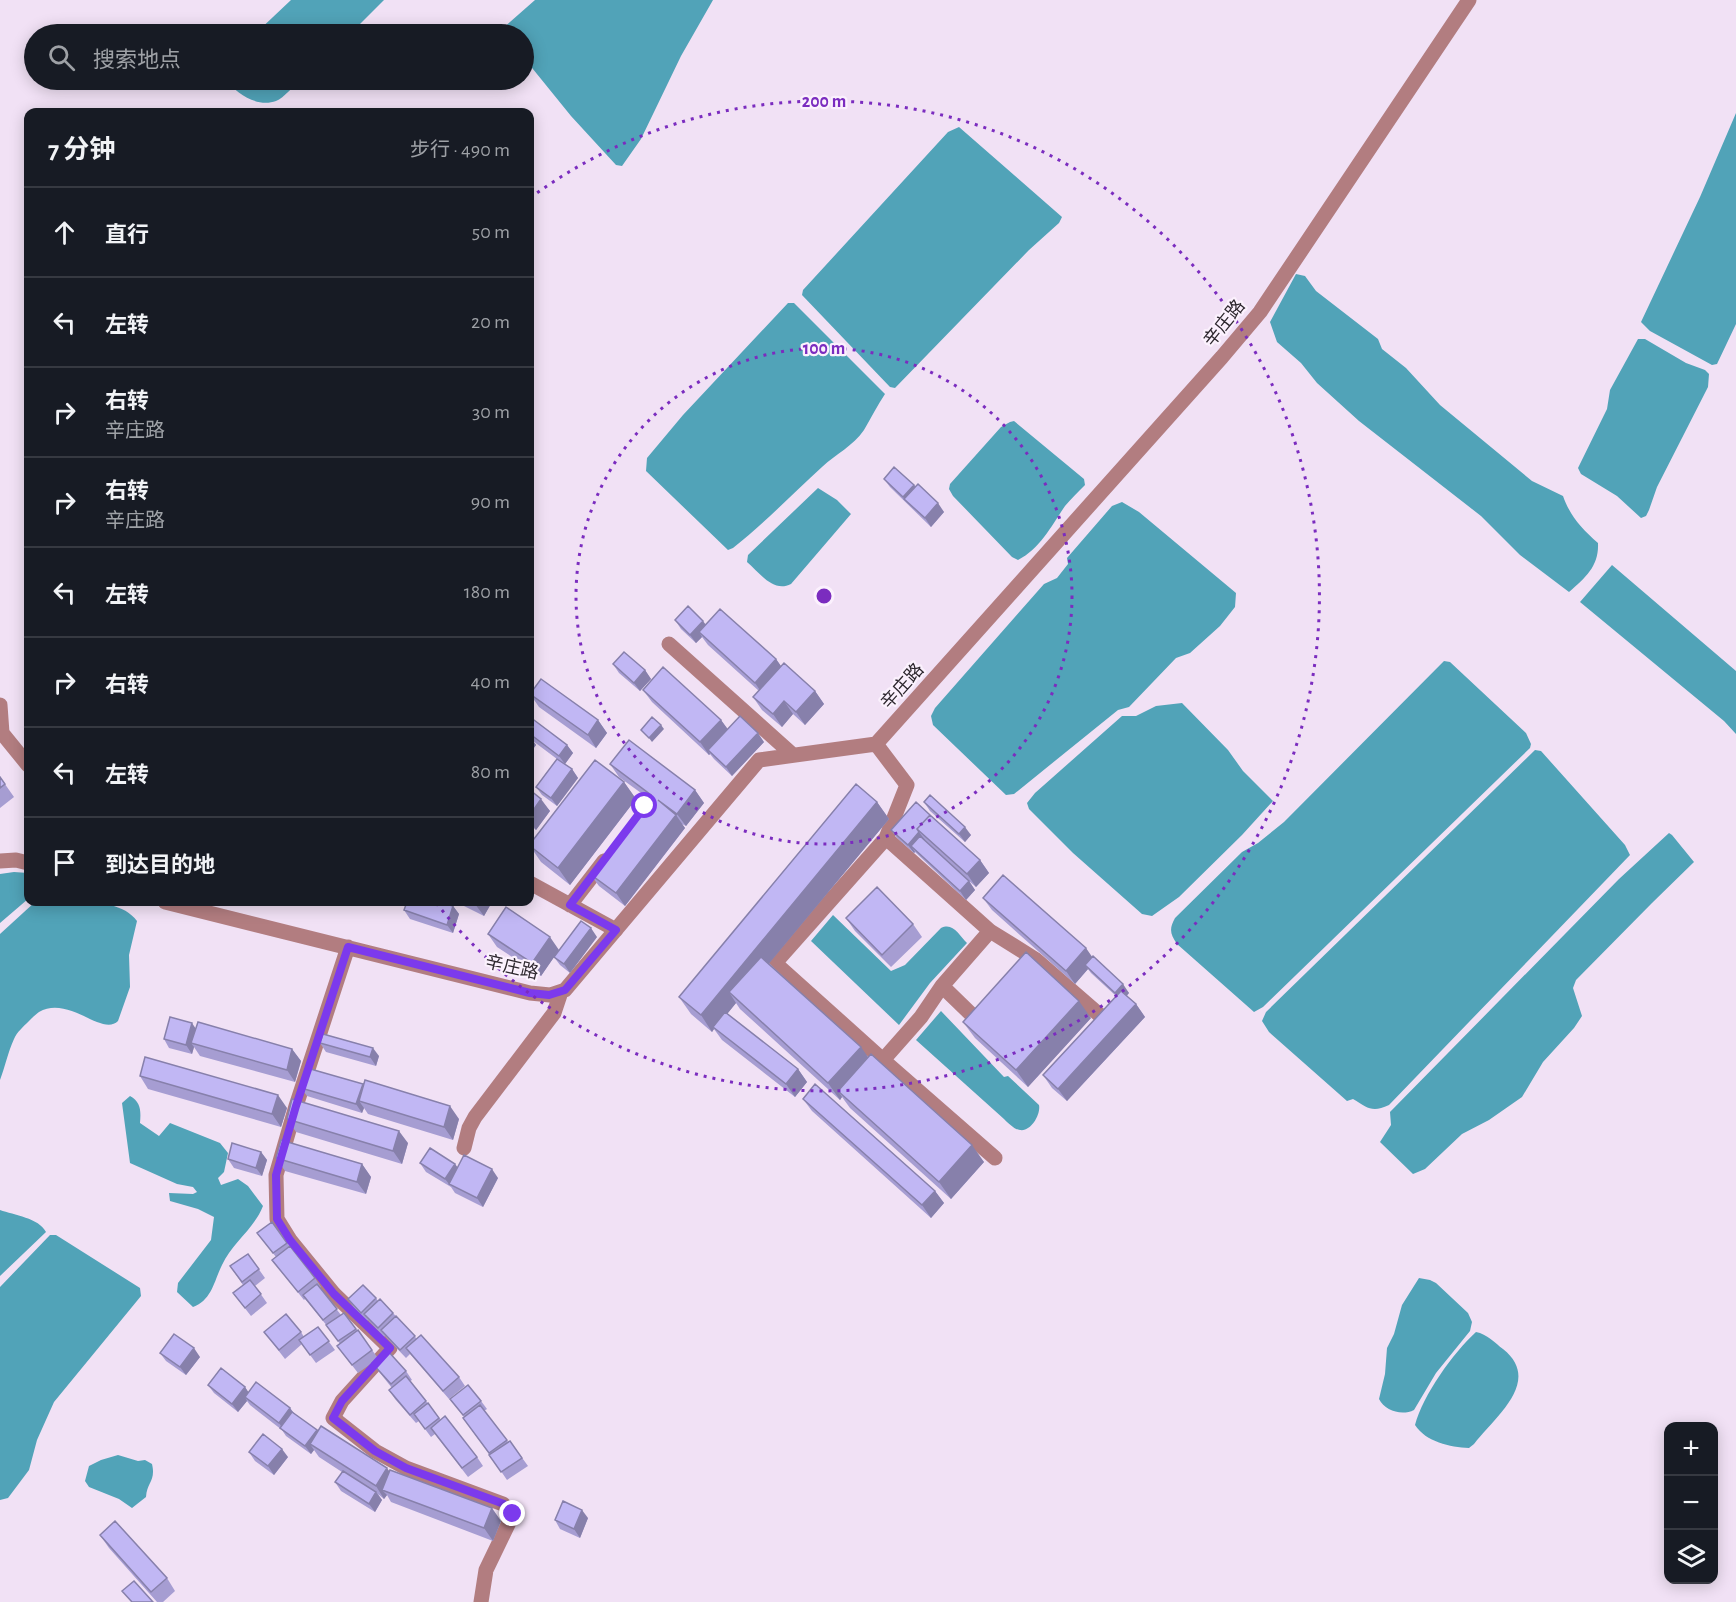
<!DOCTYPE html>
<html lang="zh">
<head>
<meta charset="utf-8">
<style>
  body { margin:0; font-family:"Alegreya Sans","Noto Sans SC",sans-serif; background:#20242c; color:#f1f3f6 }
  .controls { position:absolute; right:18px; bottom:18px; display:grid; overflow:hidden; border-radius:12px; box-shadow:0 3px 15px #0003 }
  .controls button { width:54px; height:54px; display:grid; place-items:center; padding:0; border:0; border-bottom:2px solid #363941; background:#171b24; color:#f1f3f6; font:30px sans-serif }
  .stop { position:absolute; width:18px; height:18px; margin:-14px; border:4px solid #7c3aed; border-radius:50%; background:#fff }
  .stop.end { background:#7c3aed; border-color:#fff; box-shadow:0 2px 6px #0008 }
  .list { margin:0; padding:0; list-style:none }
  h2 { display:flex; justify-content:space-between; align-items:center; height:78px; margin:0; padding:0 24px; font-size:26px }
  h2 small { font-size:20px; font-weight:400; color:#9ea1a6 }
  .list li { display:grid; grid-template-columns:39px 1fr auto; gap:18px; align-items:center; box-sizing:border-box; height:90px; padding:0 24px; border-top:2px solid #363941 }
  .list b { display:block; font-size:22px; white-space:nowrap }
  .list p { margin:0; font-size:20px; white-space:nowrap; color:#9ea1a6 }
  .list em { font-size:20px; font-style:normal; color:#9ea1a6 }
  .icon { flex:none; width:33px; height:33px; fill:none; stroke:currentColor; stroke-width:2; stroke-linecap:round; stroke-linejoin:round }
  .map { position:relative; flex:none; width:1736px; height:1602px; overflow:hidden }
  .search { position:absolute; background:#171b24; box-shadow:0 3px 15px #0003; left:24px; top:24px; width:510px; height:66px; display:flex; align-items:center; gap:15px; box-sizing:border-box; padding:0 21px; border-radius:33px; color:#9ea1a6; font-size:22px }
  .panel { position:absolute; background:#171b24; box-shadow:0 3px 15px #0003; left:24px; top:108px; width:510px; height:798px; border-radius:12px }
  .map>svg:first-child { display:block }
  .water { fill:#51a3b8 }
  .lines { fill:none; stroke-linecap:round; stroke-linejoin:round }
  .minor { stroke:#b27d80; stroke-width:15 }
  .wall { fill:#a69dd2 }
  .shaded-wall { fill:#8780ab }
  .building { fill:#c1b7f4; stroke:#8780ab; stroke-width:1.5 }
  .route { stroke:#7c3aed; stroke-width:8 }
  .ring { fill:none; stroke:#7b2cbf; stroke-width:3; stroke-dasharray:3 6 }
  .labels { text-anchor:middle; stroke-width:4.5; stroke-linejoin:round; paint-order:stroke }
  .street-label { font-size:18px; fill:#2d272e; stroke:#fbf1fd }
  .centre { fill:#7b2cbf; stroke:#fbf1fd; stroke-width:3 }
  .ring-label { font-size:18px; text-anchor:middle; font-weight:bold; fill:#7b2cbf; stroke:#fbf1fd; stroke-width:4.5; stroke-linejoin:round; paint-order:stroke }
</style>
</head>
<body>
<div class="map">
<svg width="1736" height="1602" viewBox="0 0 1736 1602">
  <rect width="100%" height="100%" fill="#f1e1f5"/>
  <path class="water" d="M291,0H384L350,34H255Z
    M535,0H713L681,56L641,139L622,166L616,165L571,116L524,58V34H504L501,30Z
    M226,80H301C294,85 284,98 276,101C257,108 236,93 226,80Z
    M1736,113V324L1717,364L1712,365L1650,331L1641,322L1700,197Z
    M959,127L1062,217L1059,223L1029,250L895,388L890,387L802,295L803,290L948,132Z
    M1296,274L1305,276L1316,291L1378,339L1382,349L1406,368L1440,405L1532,481L1563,496C1570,516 1582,529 1598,543C1599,566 1586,577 1569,592L1520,555L1481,516L1359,421L1317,383L1301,363L1277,342L1270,322Z
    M788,303H794L885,394C877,406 871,418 864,430C853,446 836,454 822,467C792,494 765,523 733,548L728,550L646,471L647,458L683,415Z
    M1638,339H1645L1686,363L1705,370L1709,374L1708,387L1657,487L1649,510L1646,516L1641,518L1617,496L1581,474L1578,468L1607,409L1610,390Z
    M1014,421L1084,479L1085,485C1078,492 1071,499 1065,506C1052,525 1040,549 1018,560L1012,557L953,496L949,489L950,484L1001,427L1010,422Z
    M818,488L837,500L851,514L791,584C773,593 760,573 747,562L748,555Z
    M1122,502L1139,512L1236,593L1235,607L1220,626L1190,653L1176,658L1129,707L1118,710L1014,794L1006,795L933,725L931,716L935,708L1044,584L1057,578L1068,564L1067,558L1112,506Z
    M1612,565L1736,671V734L1724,721L1580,602Z
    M1444,661L1450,662L1526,733L1531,744L1530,748L1263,1007L1254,1012L1177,944C1170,934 1169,929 1175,918L1242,852L1258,843L1284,822Z
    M1182,703L1228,750L1243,771L1273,801L1242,835L1179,897L1152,916L1142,914L1073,853L1029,809L1027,803L1035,793L1122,716H1136L1156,706Z
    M1535,750L1541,751L1625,845L1630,855L1389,1105C1372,1113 1368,1108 1353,1099L1347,1101L1269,1032L1262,1021L1266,1012Z
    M1669,833L1672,835L1694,862L1652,903L1576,980L1573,988L1582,1016L1574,1028L1543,1062L1522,1097L1489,1120L1462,1134L1425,1169L1413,1174L1380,1142L1391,1125L1390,1112L1619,879Z
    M14,872L28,873V899L0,923V874Z
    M35,902C63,902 119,895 137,921L129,955L130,987L118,1021C102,1037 69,995 39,1012C36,1014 32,1018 29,1021C23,1027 17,1032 14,1039C8,1052 5,1067 0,1080V934Z
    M833,915L891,971L905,965L941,928C953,922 959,935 967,943L930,983L899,1025L811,941Z
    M941,1011L1004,1077L1008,1076L1039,1105C1041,1114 1031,1132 1020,1130C1015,1130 1008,1123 1004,1119L916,1040Z
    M130,1096C141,1102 141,1111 140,1123L159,1136L170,1123L220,1143L228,1153L224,1172L218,1178L221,1185L238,1179L248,1186L263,1206C254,1229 232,1243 222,1265C214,1281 212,1300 193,1307L177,1292L178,1283L211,1240L214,1217L198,1209L170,1201L169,1193L193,1194L197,1192L193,1187L177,1184L130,1163L122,1103Z
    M0,1210C14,1215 39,1218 46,1232L0,1276Z
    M50,1235H56L140,1288L141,1296L54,1402L37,1440L29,1470L8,1498L0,1500V1287Z
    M1419,1278L1430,1280L1436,1283L1468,1313L1472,1322L1470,1331L1436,1373L1414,1410C1402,1416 1385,1411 1379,1399L1385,1374L1387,1348L1394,1334L1402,1305Z
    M1476,1332C1487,1334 1495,1343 1503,1349C1543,1381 1495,1417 1474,1444L1469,1448C1450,1447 1426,1442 1415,1425C1423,1395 1453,1353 1476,1332Z
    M118,1455L138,1461L145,1460L152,1464C156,1481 147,1482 146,1497L132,1508L119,1499L89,1487L85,1481L89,1466L101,1460Z"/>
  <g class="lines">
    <path class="minor" d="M669,644L793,755
      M0,705L2,733L28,765
      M876,744L907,785L886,838L775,963L883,1060L995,1158
      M886,838L990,931L1035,959L1103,1018
      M0,861L16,860L28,863
      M530,883L616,930
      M165,902L530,993L550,995L565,990L759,760L876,744L1222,357L1260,312L1469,0
      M570,905L604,861
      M348,947L296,1106L276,1175L277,1219L290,1240L334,1294L390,1348L342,1401L333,1418L375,1451L406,1468L503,1504L513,1514L486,1570L481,1602
      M942,986L977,1020L983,1013
      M883,1060L921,1017L942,986L990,931
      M464,1148L469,1128L475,1117L554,1013L561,992"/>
  </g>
  <path class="wall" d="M884,479L914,485L944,512L931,527L890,487Z
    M675,620L706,624L776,659L781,666L815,691L824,704L805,725L793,714L782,727L762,710L753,697L759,691L708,645L702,637L696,643L681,629Z
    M613,664L645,670L651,679L640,691L619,673Z
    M643,690L721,720L727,729L764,742L732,776L714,759L710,754L709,755L652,702Z
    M530,694L598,720L607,733L596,748L539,707Z
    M530,717L567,745L573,753L565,764L572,769L578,778L557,806L542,795L536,787L557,759L533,741L536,745L530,753Z
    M610,764L695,790L704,803L686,826L682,824L685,828L625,906L599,886L590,874L648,798L619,777Z
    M0,777L14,797L0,808Z
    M624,782L636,799L570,885L541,862L530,846Z
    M530,790L550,811L536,830L530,825Z
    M877,802L889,819L769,963L868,1057L984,1162L951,1199L850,1108L842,1097L840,1100L740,1009L736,1003L727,1014L798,1069L807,1082L795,1097L722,1040L714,1029L712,1032L691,1014L679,997Z
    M916,802L980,860L989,873L976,887L969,881L975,890L966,900L915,852L914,853L897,838L891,830Z
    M924,802L971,835L965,842L930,811Z
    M983,898L1092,957L1129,993L1127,996L1136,1004L1145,1017L1067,1101L1052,1088L1043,1075L1116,996L1091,973L1088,969L1075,984L992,910Z
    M456,902H492L484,916Z
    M453,906L459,914L453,933L410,919L404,910Z
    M846,918L913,924L922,937L891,967L855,931Z
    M488,934L559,950L597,937L570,973L560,965L554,957L541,976L497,947Z
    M1091,1018L1028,1087L975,1038L963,1022Z
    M196,1028L292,1049L301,1061L295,1082L200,1056L194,1047L192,1054L169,1048L164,1039Z
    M320,1043L379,1056L376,1066L326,1052Z
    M140,1076L287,1108L281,1127L148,1089Z
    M363,1084L364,1086L459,1119L453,1140L368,1114L364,1108L362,1113L307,1096L301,1088Z
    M803,1099L935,1191L944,1203L931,1218L812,1111Z
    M287,1119L408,1143L402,1164L296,1132Z
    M261,1152L267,1160L262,1176L234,1168L228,1159Z
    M276,1158L362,1164L371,1177L366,1194L285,1171Z
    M420,1163L455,1164L457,1167L498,1178L483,1207L455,1193L451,1187L426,1172Z
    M272,1222L315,1278L321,1287L320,1288L341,1315L344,1313L378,1358L406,1371L412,1380L410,1381L441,1420L477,1457L483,1466L468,1477L435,1434L431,1437L419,1421L416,1423L395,1399L389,1390L392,1388L372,1363L358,1373L337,1346L340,1344L328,1327L305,1299L304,1300L272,1260L276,1257L257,1233Z
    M248,1254L265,1278L255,1286L267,1303L251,1316L233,1293L243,1285L230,1266Z
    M376,1298L378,1301L393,1313L417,1339L459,1377L465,1386L449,1399L410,1354L406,1358L385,1336L384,1337L368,1320L367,1321L354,1308L348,1299Z
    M318,1327L335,1350L316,1363L302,1344L285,1359L264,1332H301L304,1337Z
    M160,1353L200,1357L186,1375L166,1361Z
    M208,1385L245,1387L248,1392L290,1408L294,1413L317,1431L389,1471L501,1521L493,1541L391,1502L387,1495L384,1499L378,1494L382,1500L375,1512L341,1491L335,1482L342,1472L319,1457L314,1450L311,1454L286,1436L282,1430L250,1405L247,1401L238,1412L214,1393Z
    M450,1399L481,1401L487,1409L484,1411L508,1442L510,1441L528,1466L507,1480L490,1455L463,1418L464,1417Z
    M249,1452L288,1457L274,1475L255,1461Z
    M588,1518L580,1538L560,1529L555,1520Z
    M100,1535L167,1578L175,1591L163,1602H157L109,1548Z"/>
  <path class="shaded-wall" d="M914,485L919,494L905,499L903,497Z
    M938,503L944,512L931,527L925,518Z
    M703,621L709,629L699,632L702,637L696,643L690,635Z
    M776,659L785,672L764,696L755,683Z
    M645,670L651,679L640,691L634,683Z
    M815,691L824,704L805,725L796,712Z
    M784,701L793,714L782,727L773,714Z
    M598,720L607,733L596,748L588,735Z
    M721,720L730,732L708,750L710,754L709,755L700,742Z
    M661,725L664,729L652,742L649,738Z
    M758,733L764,742L732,776L726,767Z
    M533,741L536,745L530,753V745Z
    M567,745L573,753L565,764L559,756Z
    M572,769L578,778L557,806L551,798Z
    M624,782L636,799L570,885L558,868Z
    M695,790L704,803L686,826L677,814Z
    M541,799L550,811L536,830L530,821V815Z
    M877,802L889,819L738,1001L729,992L736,1003L715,1029L713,1027L714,1029L712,1032L701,1015Z
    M676,815L685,828L625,906L616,893Z
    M965,827L971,835L965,842L959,834Z
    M919,832L925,840L911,846L915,852L914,853L908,845Z
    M530,833L533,837L530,841Z
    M980,860L989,873L976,887L967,874Z
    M969,881L975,890L966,900L960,891Z
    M476,902H492L484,916L475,904Z
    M453,906L459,914L453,933L447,925Z
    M591,928L597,937L570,973L564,964Z
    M550,937L559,950L541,976L532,963Z
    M1086,948L1095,961L1085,965L1088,969L1075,984L1066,971Z
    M1123,984L1129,993L1121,1001L1115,993Z
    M1079,1001L1091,1018L1028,1087L1016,1070Z
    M1136,1004L1145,1017L1067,1101L1058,1089Z
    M192,1023L198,1032L191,1043L194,1047L192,1054L186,1045Z
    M861,1047L873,1064L838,1091L842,1097L840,1100L828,1083Z
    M373,1048L379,1056L376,1066L370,1057Z
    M292,1049L301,1061L295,1082L287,1070Z
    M798,1069L807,1082L795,1097L786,1084Z
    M363,1084L369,1093L359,1101L364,1108L362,1113L356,1104Z
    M278,1095L287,1108L281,1127L272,1114Z
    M450,1106L459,1119L453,1140L444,1127Z
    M399,1131L408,1143L402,1164L393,1151Z
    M972,1145L984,1162L951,1199L939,1182Z
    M261,1152L267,1160L262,1176L256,1168Z
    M362,1164L371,1177L366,1194L357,1182Z
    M455,1164L461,1172L449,1184L445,1179Z
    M492,1169L498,1178L483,1207L477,1198Z
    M935,1191L944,1203L931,1218L922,1205Z
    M194,1348L200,1357L186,1375L180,1367Z
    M245,1387L251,1396L245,1397L247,1401L238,1412L232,1404Z
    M290,1408L296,1417L283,1429L279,1423Z
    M317,1430L323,1439L310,1444L314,1450L311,1454L305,1446Z
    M282,1449L288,1457L274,1475L268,1466Z
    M387,1468L396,1481L382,1490L387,1495L384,1499L376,1486Z
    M376,1492L382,1500L375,1512L369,1504Z
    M492,1508L501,1521L493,1541L484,1528Z
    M582,1510L588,1518L580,1538L574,1529Z"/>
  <path class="building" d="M894,467L914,485L903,497L884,479Z
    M918,484L938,503L925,518L904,499Z
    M688,606L703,621L690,635L675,620Z
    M720,609L776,659L755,683L699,632Z
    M624,652L645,670L634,683L613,664Z
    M784,663L815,691L796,712L784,701L773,714L753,697Z
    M663,667L721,720L700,742L643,690Z
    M541,679L598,720L588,735L530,694Z
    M740,716L758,733L726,767L708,750Z
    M530,717L567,745L559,756L530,734Z
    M652,717L661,725L649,738L641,730Z
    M629,740L695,790L677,814L658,800L676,815L616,893L590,874L651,795L610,764Z
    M557,759L572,769L551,798L536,787Z
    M595,760L624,782L558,868L530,846V844Z
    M0,777L5,784L0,788Z
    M856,784L877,802L701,1015L679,997Z
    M530,790L541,799L530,815Z
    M930,795L965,827L959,834L924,802Z
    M916,802L930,815L917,829L919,832L908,845L891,830Z
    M930,815L980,860L967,874L917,829Z
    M920,836L969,881L960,891L911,846Z
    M1003,875L1086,948L1066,971L983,898Z
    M877,887L913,924L882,955L846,918Z
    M407,902H440L453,906L447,925L404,910Z
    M506,907L550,937L532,963L488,934Z
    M581,921L591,928L564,964L554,957Z
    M1026,952L1079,1001L1016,1070L963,1022Z
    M1093,956L1123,984L1115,993L1085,965Z
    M761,957L861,1047L828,1083L729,992Z
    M1121,991L1136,1004L1058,1089L1043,1075Z
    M725,1012L798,1069L786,1084L713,1027Z
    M170,1017L192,1023L186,1045L164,1039Z
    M198,1022L292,1049L287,1070L191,1043Z
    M323,1034L373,1048L370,1057L320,1043Z
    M871,1054L972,1145L939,1182L838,1091Z
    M145,1057L278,1095L272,1114L140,1076Z
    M307,1068L363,1084L356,1104L301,1088Z
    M365,1080L450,1106L444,1127L359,1101Z
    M815,1084L935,1191L922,1205L803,1099Z
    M292,1099L399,1131L393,1151L287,1119Z
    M281,1140L362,1164L357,1182L276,1158Z
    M232,1143L261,1152L256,1168L228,1159Z
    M430,1148L455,1164L445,1179L420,1163Z
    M464,1155L492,1169L477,1198L449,1184Z
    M272,1222L287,1243L273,1253L257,1233Z
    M290,1246L315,1278L298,1292L272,1260Z
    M248,1254L259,1269L242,1282L230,1266Z
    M250,1280L261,1294L245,1308L233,1293Z
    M317,1284L337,1309L323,1320L303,1295Z
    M363,1285L376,1298L361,1313L348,1299Z
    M380,1299L393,1313L378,1328L364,1314Z
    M344,1313L356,1329L338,1341L326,1325Z
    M286,1314L301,1332L279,1350L264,1332Z
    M396,1316L415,1336L400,1350L381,1330Z
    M318,1327L329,1341L310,1355L299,1340Z
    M358,1330L372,1350L352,1365L337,1346Z
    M174,1334L194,1348L180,1367L160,1353Z
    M421,1335L459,1377L443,1391L406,1348Z
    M387,1350L406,1371L391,1384L372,1363Z
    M221,1368L245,1387L232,1404L208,1385Z
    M406,1376L426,1401L410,1415L389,1390Z
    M256,1382L290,1408L279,1423L245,1397Z
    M468,1385L481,1401L463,1415L450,1399Z
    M428,1403L439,1418L425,1429L414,1414Z
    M480,1405L507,1440L489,1453L463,1418Z
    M292,1412L317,1430L305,1446L280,1428Z
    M445,1416L477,1457L462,1468L431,1428Z
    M321,1426L387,1468L376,1486L310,1444Z
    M263,1434L282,1449L268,1466L249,1452Z
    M510,1441L522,1458L501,1472L489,1455Z
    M390,1470L492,1508L484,1528L382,1490Z
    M343,1471L376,1492L369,1504L335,1482Z
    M563,1501L582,1510L574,1529L555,1520Z
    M115,1521L167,1578L151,1592L100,1535Z
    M134,1581L153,1602H132L122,1591Z"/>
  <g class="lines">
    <path class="route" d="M513,1514L504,1504L406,1468L375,1451L333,1418L342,1401L390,1348L334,1294L290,1240L277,1219L276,1175L296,1106L348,947L530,993L549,995L565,990L616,930L570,905L645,806"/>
  </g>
  <g class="ring">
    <circle cx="824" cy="596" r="248"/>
    <path d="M530 198A495 495 0 1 1 437 904"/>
  </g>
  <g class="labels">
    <g class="street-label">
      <text transform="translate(1224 323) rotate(-51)" y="6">辛庄路</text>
      <text transform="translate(902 686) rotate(-48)" y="6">辛庄路</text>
      <text transform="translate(512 967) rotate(13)" y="6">辛庄路</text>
    </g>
  </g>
  <circle cx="824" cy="596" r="9" class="centre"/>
  <g class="ring-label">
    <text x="824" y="107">200 m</text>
    <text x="824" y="354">100 m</text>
  </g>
</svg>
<div class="controls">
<button>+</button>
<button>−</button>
<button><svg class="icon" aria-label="layers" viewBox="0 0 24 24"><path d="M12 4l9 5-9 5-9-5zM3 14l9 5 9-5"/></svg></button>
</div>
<div class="stop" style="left:645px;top:806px"></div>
<div class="stop end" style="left:513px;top:1514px"></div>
<div class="search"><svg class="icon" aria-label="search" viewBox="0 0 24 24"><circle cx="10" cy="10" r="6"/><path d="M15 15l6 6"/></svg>搜索地点</div>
<section class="panel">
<h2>7 分钟<small>步行 · 490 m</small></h2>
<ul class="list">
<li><svg class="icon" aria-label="ahead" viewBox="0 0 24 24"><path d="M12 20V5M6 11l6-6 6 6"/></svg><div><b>直行</b></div><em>50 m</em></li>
<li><svg class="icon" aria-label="left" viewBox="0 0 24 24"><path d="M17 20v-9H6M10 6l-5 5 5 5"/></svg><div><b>左转</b></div><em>20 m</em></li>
<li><svg class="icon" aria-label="right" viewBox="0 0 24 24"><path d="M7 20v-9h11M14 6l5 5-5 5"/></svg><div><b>右转</b><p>辛庄路</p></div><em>30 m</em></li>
<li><svg class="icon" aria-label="right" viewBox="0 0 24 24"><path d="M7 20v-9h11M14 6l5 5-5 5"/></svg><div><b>右转</b><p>辛庄路</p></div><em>90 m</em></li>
<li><svg class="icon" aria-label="left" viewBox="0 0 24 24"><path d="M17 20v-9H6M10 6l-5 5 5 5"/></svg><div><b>左转</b></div><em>180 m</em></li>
<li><svg class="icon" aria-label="right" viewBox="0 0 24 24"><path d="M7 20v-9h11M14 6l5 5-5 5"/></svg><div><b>右转</b></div><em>40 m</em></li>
<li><svg class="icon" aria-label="left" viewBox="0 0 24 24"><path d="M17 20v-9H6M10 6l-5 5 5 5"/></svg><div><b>左转</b></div><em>80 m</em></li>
<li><svg class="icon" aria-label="arrive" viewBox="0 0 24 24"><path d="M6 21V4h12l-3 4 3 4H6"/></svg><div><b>到达目的地</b></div></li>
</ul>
</section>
</div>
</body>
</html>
